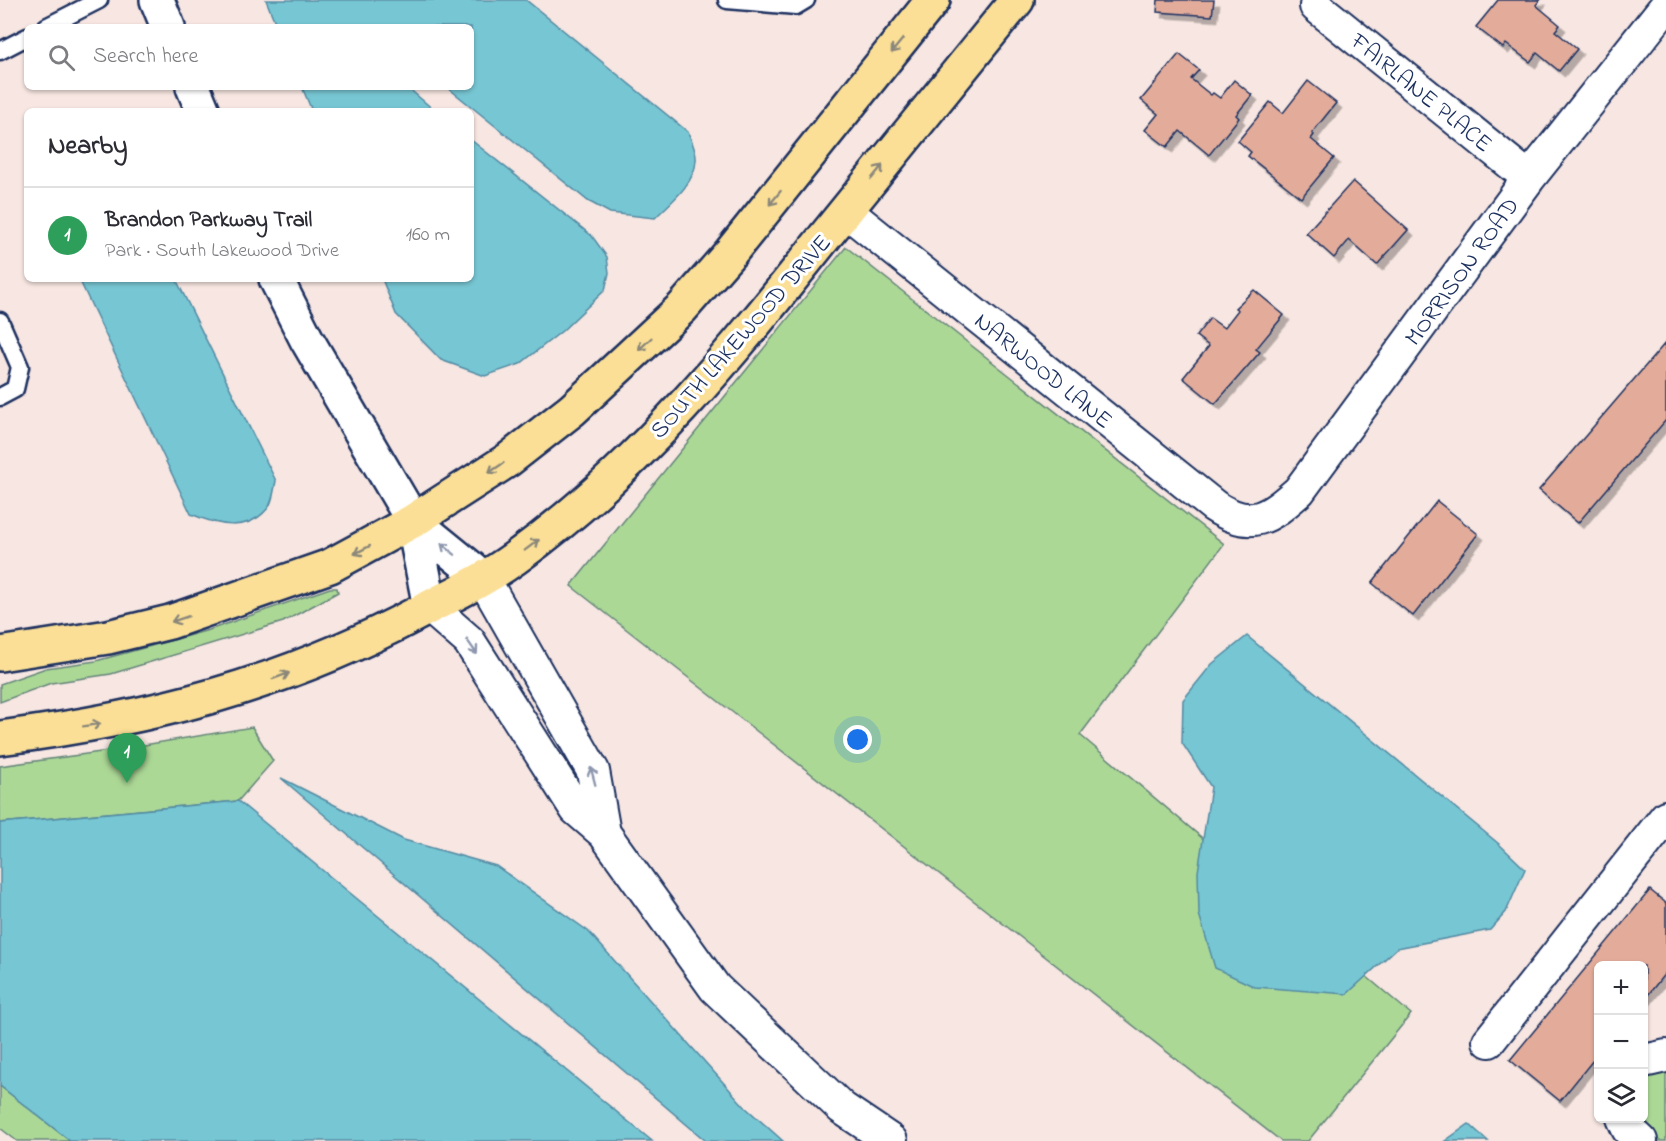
<!DOCTYPE html>
<html lang="en">
<head>
<meta charset="utf-8">
<style>
  body { margin:0; font-family:"Indie Flower",sans-serif; background:#f7f7f7; color:#2b2b33 }
  .controls { position:absolute; right:18px; bottom:18px; display:grid; overflow:hidden; border-radius:9px; box-shadow:0 2px 4px #0004 }
  .controls button { width:54px; height:54px; display:grid; place-items:center; padding:0; border:0; border-bottom:2px solid #e1e1e2; background:#fff; color:#2b2b33; font:30px sans-serif }
  .you { position:absolute; left:858px; top:740px; width:21px; height:21px; margin:-15px; border:4px solid #fff; border-radius:50%; background:#1a73e8; box-shadow:0 0 0 9px #1a73e833 }
  .badge { display:grid; place-items:center; width:39px; height:39px; border-radius:50%; background:#1a73e8; color:#fff; font-size:20px; font-weight:700 }
  .pin { position:absolute; translate:-50% -50px; filter:drop-shadow(0 2px 3px #0008) }
  .pin::after { content:''; position:absolute; top:32px; width:21px; height:18px; background:inherit; clip-path:polygon(0 0,100% 0,50% 100%) }
  .list { margin:0; padding:0; list-style:none }
  h2 { display:flex; justify-content:space-between; align-items:center; height:78px; margin:0; padding:0 24px; font-size:26px }
  h2 small { font-size:20px; font-weight:400; color:#7c7c81 }
  .list li { display:grid; grid-template-columns:39px 1fr auto; gap:18px; align-items:center; box-sizing:border-box; height:96px; padding:0 24px; border-top:2px solid #e1e1e2 }
  .list b { display:block; font-size:22px; white-space:nowrap }
  .list p { margin:0; font-size:20px; white-space:nowrap; color:#7c7c81 }
  .list em { font-size:20px; font-style:normal; color:#7c7c81 }
  .icon { flex:none; width:33px; height:33px; fill:none; stroke:currentColor; stroke-width:2; stroke-linecap:round; stroke-linejoin:round }
  .map { position:relative; flex:none; width:1666px; height:1141px; overflow:hidden }
  .search { position:absolute; background:#fff; box-shadow:0 2px 4px #0004; left:24px; top:24px; width:450px; height:66px; display:flex; align-items:center; gap:15px; box-sizing:border-box; padding:0 21px; border-radius:9px; color:#7c7c81; font-size:22px }
  .panel { position:absolute; background:#fff; box-shadow:0 2px 4px #0004; left:24px; top:108px; width:450px; height:174px; border-radius:9px }
  .map>svg:first-child { display:block }
  .green { fill:#acd896; stroke:#64847a; stroke-width:1.5 }
  .water { fill:#77c6d3; stroke:#528aa4; stroke-width:1.5 }
  .building { fill:#e3ac9a; stroke:#1b2f5e; stroke-width:1.5; filter:url(#shadow) }
  .lines { fill:none; stroke-linecap:round; stroke-linejoin:round }
  .service-casing { stroke:#1b2f5e; stroke-width:21 }
  .minor-casing { stroke:#1b2f5e; stroke-width:36 }
  .tertiary-casing { stroke:#1b2f5e; stroke-width:38 }
  .primary-casing { stroke:#1b2f5e; stroke-width:38 }
  .service { stroke:#fff; stroke-width:16 }
  .minor { stroke:#fff; stroke-width:32 }
  .tertiary { stroke:#fff; stroke-width:33 }
  .primary { stroke:#fbdf96; stroke-width:33 }
  .oneway { stroke:#8b877a }
  .oneway2 { stroke:#8d97ae }
  .labels { text-anchor:middle; stroke-width:6; stroke-linejoin:round; paint-order:stroke }
  .street-label { font-size:24px; fill:#1b2f5e; stroke:#fff }
</style>
</head>
<body>
<div class="map">
<svg width="1666" height="1141" viewBox="0 0 1666 1141">
  <defs>
    <filter id="shadow"><feDropShadow dx="5.5" dy="5.5" stdDeviation="0" flood-color="#0004"/></filter>
  </defs>
  <rect width="100%" height="100%" fill="#f7e6e1"/>
  <filter id="ink" filterUnits="userSpaceOnUse"><feTurbulence type="fractalNoise" baseFrequency=".0167" numOctaves="2"/><feDisplacementMap in="SourceGraphic" scale="12" xChannelSelector="R" yChannelSelector="G"/><feConvolveMatrix kernelMatrix="1 2 1 2 8 2 1 2 1" color-interpolation-filters="sRGB"/></filter>
  <g filter="url(#ink)">
    <path class="green" d="M846,247L1224,544L1080,735L1411,1014L1308,1141H1281L571,586Z
      M330,588H337L338,592L283,622L111,674L51,683L0,702V684L46,668L96,661L209,630Z
      M252,727L273,761L238,801L0,823V766L108,751Z
      M1666,1056V1141H1641L1623,1119L1644,1118V1061Z
      M0,1086L70,1141H17L0,1128Z"/>
    <path class="water" d="M266,0H526L688,132C691,140 697,152 696,160C695,184 671,202 655,218L610,213L588,201L447,87H471V27H277Z
      M302,87H407L435,111H312Z
      M471,140L592,236L607,257L609,273L605,290L562,331L520,364L485,376L441,360L396,314L382,279H471Z
      M79,279H176L276,481C274,489 273,502 268,508C247,534 217,525 191,514Z
      M1247,636L1499,844L1525,869L1506,912L1490,930L1397,948L1347,994L1255,987L1215,968L1199,914L1198,872L1211,787L1182,743L1183,700L1212,664Z
      M281,778L404,840L496,866L588,931L746,1108L783,1141H706Z
      M238,801L652,1141H70L0,1086V823Z
      M1469,1124L1488,1141H1445Z"/>
    <path class="building" d="M1158,0H1214L1212,16L1157,12Z
      M1498,0H1540L1536,5L1560,25L1555,31L1577,49L1559,71L1537,53L1530,62L1506,44L1503,48L1476,27Z
      M1179,54L1199,70L1191,79L1211,95L1213,93L1220,98L1234,80L1252,95L1236,115L1239,118L1209,155L1180,131L1167,147L1145,130L1158,114L1141,100Z
      M1308,81L1336,103L1312,133L1314,135L1311,139L1334,158L1301,198L1248,156L1251,152L1238,141L1270,102L1283,113Z
      M1353,181L1408,230L1377,265L1349,240L1334,258L1306,233Z
      M1254,290L1284,315L1256,349L1260,352L1215,404L1183,378L1209,346L1196,336L1210,318L1224,328L1238,310L1235,308Z
      M1666,342V420L1578,523L1539,490Z
      M1437,501L1478,534L1413,616L1372,583Z
      M1650,890L1666,903V972L1644,1000V966H1598V1054L1560,1101L1510,1060Z"/>
    <g class="lines">
      <defs>
        <path id="service" d="M727,0L796,6L806,0
          M46,27L99,0
          M0,51L27,37
          M0,321L20,367L15,389L0,397"/>
        <path id="minor" d="M1316,6L1529,178
          M846,211L1214,506C1252,531 1268,518 1299,491L1529,178L1666,6
          M483,578L593,771L604,833
          M430,607L469,641L576,809L604,833L715,988L842,1108L891,1141
          M1489,1041L1666,817
          M1644,1061L1666,1056
          M1623,1118L1628,1129L1641,1141"/>
        <path id="tertiary" d="M157,0L168,27
          M193,87L203,111
          M276,279L307,340L413,521L483,578
          M413,521L430,607"/>
        <path id="primary" d="M0,654L108,637L170,622L330,566L413,521L508,460L572,410L682,308L731,252L933,0
          M0,738C153,718 280,686 418,613C450,596 485,580 515,558C639,469 733,352 827,234C890,156 954,78 1017,0"/>
      </defs>
      <use href="#service" class="service-casing"/>
      <use href="#minor" class="minor-casing"/>
      <use href="#tertiary" class="tertiary-casing"/>
      <use href="#primary" class="primary-casing"/>
      <use href="#service" class="service"/>
      <use href="#minor" class="minor"/>
      <use href="#tertiary" class="tertiary"/>
      <use href="#primary" class="primary"/>
    </g>
    <defs><path id="oneway-shaft" d="M-6 0H5M1.5-3L5.5 0L1.5 3" fill="none" stroke-width="1.6" stroke-linecap="round" stroke-linejoin="round" transform="scale(1.5)"/></defs>
    <g class="oneway">
      <use href="#oneway-shaft" transform="translate(897 46) rotate(129)"/>
      <use href="#oneway-shaft" transform="translate(877 172) rotate(-51)"/>
      <use href="#oneway-shaft" transform="translate(775 198) rotate(129)"/>
      <use href="#oneway-shaft" transform="translate(645 344) rotate(136)"/>
      <use href="#oneway-shaft" transform="translate(496 468) rotate(146)"/>
      <use href="#oneway-shaft" transform="translate(532 545) rotate(-37)"/>
      <use href="#oneway-shaft" transform="translate(362 550) rotate(153)"/>
      <use href="#oneway-shaft" transform="translate(180 619) rotate(162)"/>
      <use href="#oneway-shaft" transform="translate(281 676) rotate(-20)"/>
      <use href="#oneway-shaft" transform="translate(92 725) rotate(-9)"/>
    </g>
    <g class="oneway2">
      <use href="#oneway-shaft" transform="translate(448 549) rotate(-141)"/>
      <use href="#oneway-shaft" transform="translate(472 647) rotate(55)"/>
      <use href="#oneway-shaft" transform="translate(593 776) rotate(-105)"/>
    </g>
  </g>
  <g class="labels">
    <g class="street-label">
      <text transform="translate(1422 92) rotate(39)" y="8">FAIRLANE PLACE</text>
      <text transform="translate(1461 271) rotate(-54)" y="8">MORRISON ROAD</text>
      <text transform="translate(740 336) rotate(-49)" y="8">SOUTH LAKEWOOD DRIVE</text>
      <text transform="translate(1044 370) rotate(39)" y="8">NARWOOD LANE</text>
    </g>
  </g>
</svg>
<div class="controls">
<button>+</button>
<button>−</button>
<button><svg class="icon" aria-label="layers" viewBox="0 0 24 24"><path d="M12 4l9 5-9 5-9-5zM3 14l9 5 9-5"/></svg></button>
</div>
<div class="you"></div>
<div class="pin badge" style="left:127px;top:783px;background:#2e9e5b">1</div>
<div class="search"><svg class="icon" aria-label="search" viewBox="0 0 24 24"><circle cx="10" cy="10" r="6"/><path d="M15 15l6 6"/></svg>Search here</div>
<section class="panel">
<h2>Nearby<small></small></h2>
<ul class="list">
<li><span class="badge" style="background:#2e9e5b">1</span><div><b>Brandon Parkway Trail</b><p>Park · South Lakewood Drive</p></div><em>160 m</em></li>
</ul>
</section>
</div>
</body>
</html>
